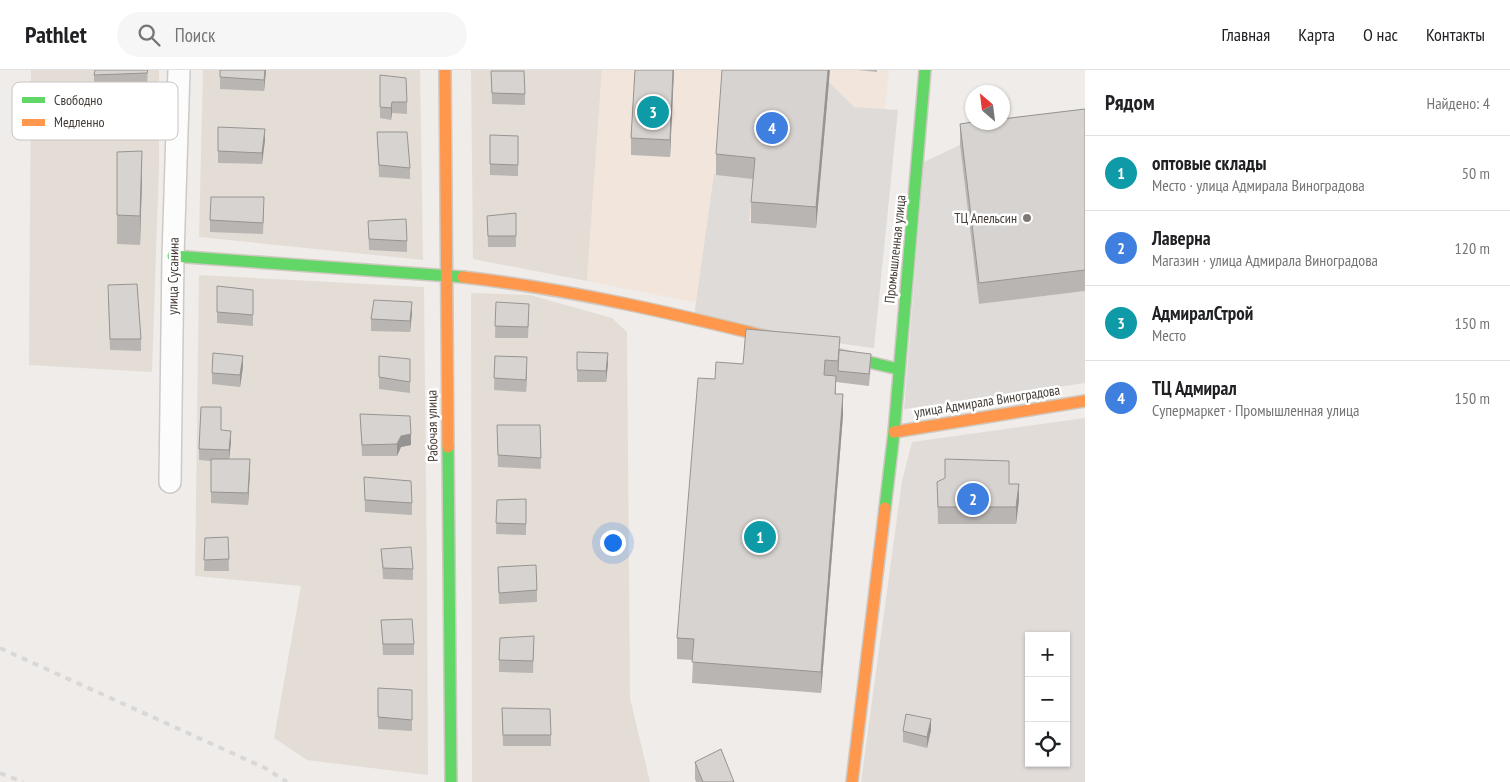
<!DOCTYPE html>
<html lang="ru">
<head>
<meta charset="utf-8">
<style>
  body { margin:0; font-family:"PT Sans Narrow",sans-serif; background:#f6f6f6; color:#202124 }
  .controls { position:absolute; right:15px; bottom:15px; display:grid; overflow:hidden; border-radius:0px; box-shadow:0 1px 4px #0004 }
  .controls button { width:45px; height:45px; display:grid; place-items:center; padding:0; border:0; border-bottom:1px solid #e0e0e0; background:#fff; color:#202124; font:25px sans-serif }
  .compass { position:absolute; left:965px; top:15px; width:45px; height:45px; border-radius:50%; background:#fff; box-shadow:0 1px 4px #0004; rotate:332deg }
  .you { position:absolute; left:612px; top:472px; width:18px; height:18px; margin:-12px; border:4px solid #fff; border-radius:50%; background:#1a73e8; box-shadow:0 0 0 8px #1a73e833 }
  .badge { display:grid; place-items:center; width:32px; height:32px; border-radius:50%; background:#807a74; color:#fff; font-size:16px; font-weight:700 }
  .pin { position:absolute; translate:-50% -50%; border:2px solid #fff; box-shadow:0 1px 5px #0006 }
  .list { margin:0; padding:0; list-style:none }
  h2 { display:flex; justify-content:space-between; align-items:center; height:65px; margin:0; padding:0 20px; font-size:21px }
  h2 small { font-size:16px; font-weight:400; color:#757577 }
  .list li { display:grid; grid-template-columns:32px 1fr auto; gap:15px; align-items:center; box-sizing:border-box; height:75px; padding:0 20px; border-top:1px solid #e0e0e0 }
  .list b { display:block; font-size:19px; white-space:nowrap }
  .list p { margin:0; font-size:16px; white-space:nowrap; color:#757577 }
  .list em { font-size:16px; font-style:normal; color:#757577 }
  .icon { flex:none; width:28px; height:28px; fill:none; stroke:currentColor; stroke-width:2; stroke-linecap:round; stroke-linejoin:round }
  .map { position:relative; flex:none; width:1085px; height:712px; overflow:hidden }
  header { display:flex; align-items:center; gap:30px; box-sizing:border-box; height:70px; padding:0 25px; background:#fff; border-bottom:1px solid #e0e0e0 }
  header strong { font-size:24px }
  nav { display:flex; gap:28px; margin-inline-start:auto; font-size:18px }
  .search { width:350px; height:45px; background:#f6f6f6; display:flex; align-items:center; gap:12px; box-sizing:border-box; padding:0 18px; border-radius:28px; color:#757577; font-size:19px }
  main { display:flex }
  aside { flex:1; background:#fff }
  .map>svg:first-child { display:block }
  .residential { fill:#e3ddd6 }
  .commercial { fill:#f2e5dc }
  .industrial { fill:#e1dcd8; fill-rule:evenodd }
  .parking { fill:#dedbd9 }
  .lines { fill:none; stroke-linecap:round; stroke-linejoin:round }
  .street-casing { stroke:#cdcac6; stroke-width:24 }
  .fast-casing { stroke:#cfc9c1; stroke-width:14 }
  .slow-casing { stroke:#cfc9c1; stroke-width:14 }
  .street { stroke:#fdfcfc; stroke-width:21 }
  .fast { stroke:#63d668; stroke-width:11 }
  .slow { stroke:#ff974d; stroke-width:11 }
  .rail { stroke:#d9d8d8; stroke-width:4; stroke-dasharray:6 6; stroke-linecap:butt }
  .wall { fill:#b9b5b3 }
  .shaded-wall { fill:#969492 }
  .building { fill:#d7d3d0; stroke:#969492 }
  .poi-dot { fill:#807a74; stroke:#fff; stroke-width:2 }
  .labels { text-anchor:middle; stroke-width:5; stroke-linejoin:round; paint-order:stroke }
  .poi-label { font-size:14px; fill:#453c35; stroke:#fff; text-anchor:end }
  .street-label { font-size:14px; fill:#453c35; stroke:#fff }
  .key { fill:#fff; stroke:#c7c4c2; stroke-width:1 }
  .key-label { font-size:14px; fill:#453c35 }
</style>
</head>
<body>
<header>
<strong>Pathlet</strong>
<div class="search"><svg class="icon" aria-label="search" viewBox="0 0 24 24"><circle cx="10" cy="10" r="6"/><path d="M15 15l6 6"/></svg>Поиск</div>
<nav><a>Главная</a><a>Карта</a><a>О нас</a><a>Контакты</a></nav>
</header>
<main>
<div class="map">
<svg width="1085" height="712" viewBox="0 0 1085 712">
  <rect width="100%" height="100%" fill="#efece9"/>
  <path class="residential" d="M31,0H159V95L152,302L29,295Z
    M203,0H420L423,190L199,167Z
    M471,0H602L587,211L473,189Z
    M199,205L424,217L427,514L428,705L307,690L274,668L301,516L195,506Z
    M471,223L530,225L612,248L627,262L630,628L650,712H472Z"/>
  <path class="commercial" d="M602,0H889L861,265L587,211Z"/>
  <path class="industrial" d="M1085,348V712H861L902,411L912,372ZM1029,566H1066V693H1029Z"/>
  <path class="parking" d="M827,10L854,37L898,40L874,278L693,254L714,104L753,108L749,151L814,157Z
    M960,75L979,234L1085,221V313L904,339L924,92Z"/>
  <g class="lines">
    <defs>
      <path id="street" d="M170,412L173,186L179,0"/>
      <path id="fast" d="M173,186L463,207
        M835,284L898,299
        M448,377L451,712
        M885,438L894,362L925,0"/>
      <path id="slow" d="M445,0L448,377
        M463,207C570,219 676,244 781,270
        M894,362L1085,331
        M852,712L885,438"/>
    </defs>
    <use href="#street" class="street-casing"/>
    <use href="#fast" class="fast-casing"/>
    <use href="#slow" class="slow-casing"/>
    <use href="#street" class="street"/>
    <use href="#fast" class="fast"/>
    <use href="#slow" class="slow"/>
    <path class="rail" d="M0,578L265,698L287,712
      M0,703L23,712"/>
  </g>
  <path class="wall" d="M148,0L147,14L94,16V5Z
    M220,0H266L264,21L220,19Z
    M635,0H674L670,87L631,85V68Z
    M858,0H877V2Z
    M491,1L525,24V35L492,34Z
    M380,5L407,32V44L392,43L391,50L380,48Z
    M829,11L816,158L751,153V132L753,109L716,105V84Z
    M1085,39V221L979,234L960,75V54Z
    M218,57L265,70L262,94L218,93Z
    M377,62L410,98V109L379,107Z
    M518,66V106L490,105V94Z
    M117,82L142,109L140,175L117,174Z
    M264,138L263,164L210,162V150Z
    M516,143V177H488L487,146Z
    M368,151L407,171V182L369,180Z
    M217,216L253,220V256L217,253Z
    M108,226L141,269V281L110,280Z
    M496,232L529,245L528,268H495Z
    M412,243L410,262L371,261V249Z
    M840,280L871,295L869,316L836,312V324L843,345L821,623L692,613L693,590L677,589V568L715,309L743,294Z
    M577,282L608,294L606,312H577Z
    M495,286L527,298L526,322L494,320Z
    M410,289V323L379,319V307Z
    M243,297L240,317L212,314V303Z
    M360,344L411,375L401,377L397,386H362Z
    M497,355H540L541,399L498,397Z
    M221,360L231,372L229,389L250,401L248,435L211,433V391L199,390V379Z
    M364,407L412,433V445L365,442Z
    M945,408L1009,414L1019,430L1016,454H938L937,412Z
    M526,429V465L496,464L497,430Z
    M228,467L229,501H204L205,468Z
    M381,479L413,499V510L383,509Z
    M498,497L537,520V532L499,534Z
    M381,550L414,574V585H383Z
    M534,577L533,603L499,602V590Z
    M378,618L412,620V661L378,659Z
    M502,638L551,665V676H503Z
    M931,660L927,678L903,672V661Z
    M695,692L734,712H696L695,709Z"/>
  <path class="shaded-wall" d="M265,0H266L264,21V10Z
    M673,0H674L670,87V70Z
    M828,0H830L829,11L816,158V137Z
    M392,32V43L391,50V38Z
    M265,59V70L262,94V83Z
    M142,81V109L140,175V146Z
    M412,232V243L410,262V251Z
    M608,283V294L606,312V301Z
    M243,286V297L240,317V305Z
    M527,287V298L526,322V310Z
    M843,324V345L821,623V602Z
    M231,361V372L229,391V380Z
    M411,364V375L401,377L397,386V374L401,366Z
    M250,389V401L248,435V423Z
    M1019,414V430L1016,454V437Z
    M931,649V660L927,678V667Z"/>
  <path class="building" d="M95,0H148L147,3L94,5Z
    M220,0H265L264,10L220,7Z
    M635,0H673L670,70L631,68Z
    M722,0H828L816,137L751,132L755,88L716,84Z
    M491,1H524L525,24L492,23Z
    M380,5L406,8L407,32H392L391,38L380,37Z
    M1085,39V200L979,213L960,54L973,52H1002V49Z
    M218,57L265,59L262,83L218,81Z
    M377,62H407L410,98L379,95Z
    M490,65L518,66V95L490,94Z
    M142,81L140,146L117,145V82Z
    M211,127H264L263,153L210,150Z
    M516,143V166H488L487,146Z
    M406,149L407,171L369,169L368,151Z
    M137,214L141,269H110L108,215Z
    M217,216L253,220V245L217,242Z
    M374,230L412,232L410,251L371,249Z
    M496,232L529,234L528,257L495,256Z
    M746,259L840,267L838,291L825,290L824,305L836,306L835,324H843L821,602L692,592L694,569L677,568L698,308L715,309L716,292L743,294Z
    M839,280L871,284L869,304L838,301Z
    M577,282L608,283L606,301L577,300Z
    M213,283L243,286L240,305L212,303Z
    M379,286L410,289V312L379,307Z
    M495,286L527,287L526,310L494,308Z
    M201,337H221V360L231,361L229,380L199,379Z
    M360,344L410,346L411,364L401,366L397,374L362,375Z
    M497,355H540L541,388L498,385Z
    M211,389H250L248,423L211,422Z
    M945,389L1009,391V414H1019L1016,437H938L937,412L945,408Z
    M364,407L411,411L412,433L365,430Z
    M526,429V454L496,453L497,430Z
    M228,467L229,489L204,490L205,468Z
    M411,477L413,499L383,498L381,479Z
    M536,495L537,520L499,523L498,497Z
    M412,549L414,574H383L381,550Z
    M534,566L533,591L499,590L500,568Z
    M378,618L412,620V650L378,647Z
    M502,638L550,639L551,665H503Z
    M906,644L931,649L927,667L903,661Z
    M721,679L734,712H703L695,692Z"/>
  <circle class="poi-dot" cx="1027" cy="148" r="5"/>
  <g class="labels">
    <g class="poi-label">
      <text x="1017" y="153">ТЦ Апельсин</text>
    </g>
    <g class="street-label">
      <text transform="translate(895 179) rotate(-84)" y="5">Промышленная улица</text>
      <text transform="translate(173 206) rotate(-89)" y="5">улица Сусанина</text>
      <text transform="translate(987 331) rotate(-9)" y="5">улица Адмирала Виноградова</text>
      <text transform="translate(432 356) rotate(-91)" y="5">Рабочая улица</text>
    </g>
  </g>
  <rect x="12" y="12" width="166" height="58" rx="8" class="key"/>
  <rect x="22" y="27" width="23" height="6" fill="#63d668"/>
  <rect x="22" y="49" width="23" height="7" fill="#ff974d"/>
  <g class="key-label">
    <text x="54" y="35">Свободно</text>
    <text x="54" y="57">Медленно</text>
  </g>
</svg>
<div class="controls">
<button>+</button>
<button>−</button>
<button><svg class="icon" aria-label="locate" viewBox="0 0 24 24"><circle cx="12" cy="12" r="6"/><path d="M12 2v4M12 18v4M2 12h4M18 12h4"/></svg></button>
</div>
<svg class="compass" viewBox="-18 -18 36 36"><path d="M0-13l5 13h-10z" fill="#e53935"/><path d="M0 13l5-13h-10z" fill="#757577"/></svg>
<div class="you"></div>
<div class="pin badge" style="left:760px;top:467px;background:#0f9aa8">1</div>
<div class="pin badge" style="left:973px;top:429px;background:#3f7fe0">2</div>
<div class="pin badge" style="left:653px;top:42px;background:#0f9aa8">3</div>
<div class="pin badge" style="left:772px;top:58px;background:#3f7fe0">4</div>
</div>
<aside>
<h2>Рядом<small>Найдено: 4</small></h2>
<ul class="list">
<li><span class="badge" style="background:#0f9aa8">1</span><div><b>оптовые склады</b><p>Место · улица Адмирала Виноградова</p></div><em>50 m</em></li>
<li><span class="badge" style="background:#3f7fe0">2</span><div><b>Лаверна</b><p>Магазин · улица Адмирала Виноградова</p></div><em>120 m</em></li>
<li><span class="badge" style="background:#0f9aa8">3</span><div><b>АдмиралСтрой</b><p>Место</p></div><em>150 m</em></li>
<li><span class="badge" style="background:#3f7fe0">4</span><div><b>ТЦ Адмирал</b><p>Супермаркет · Промышленная улица</p></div><em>150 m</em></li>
</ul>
</aside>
</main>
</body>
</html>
